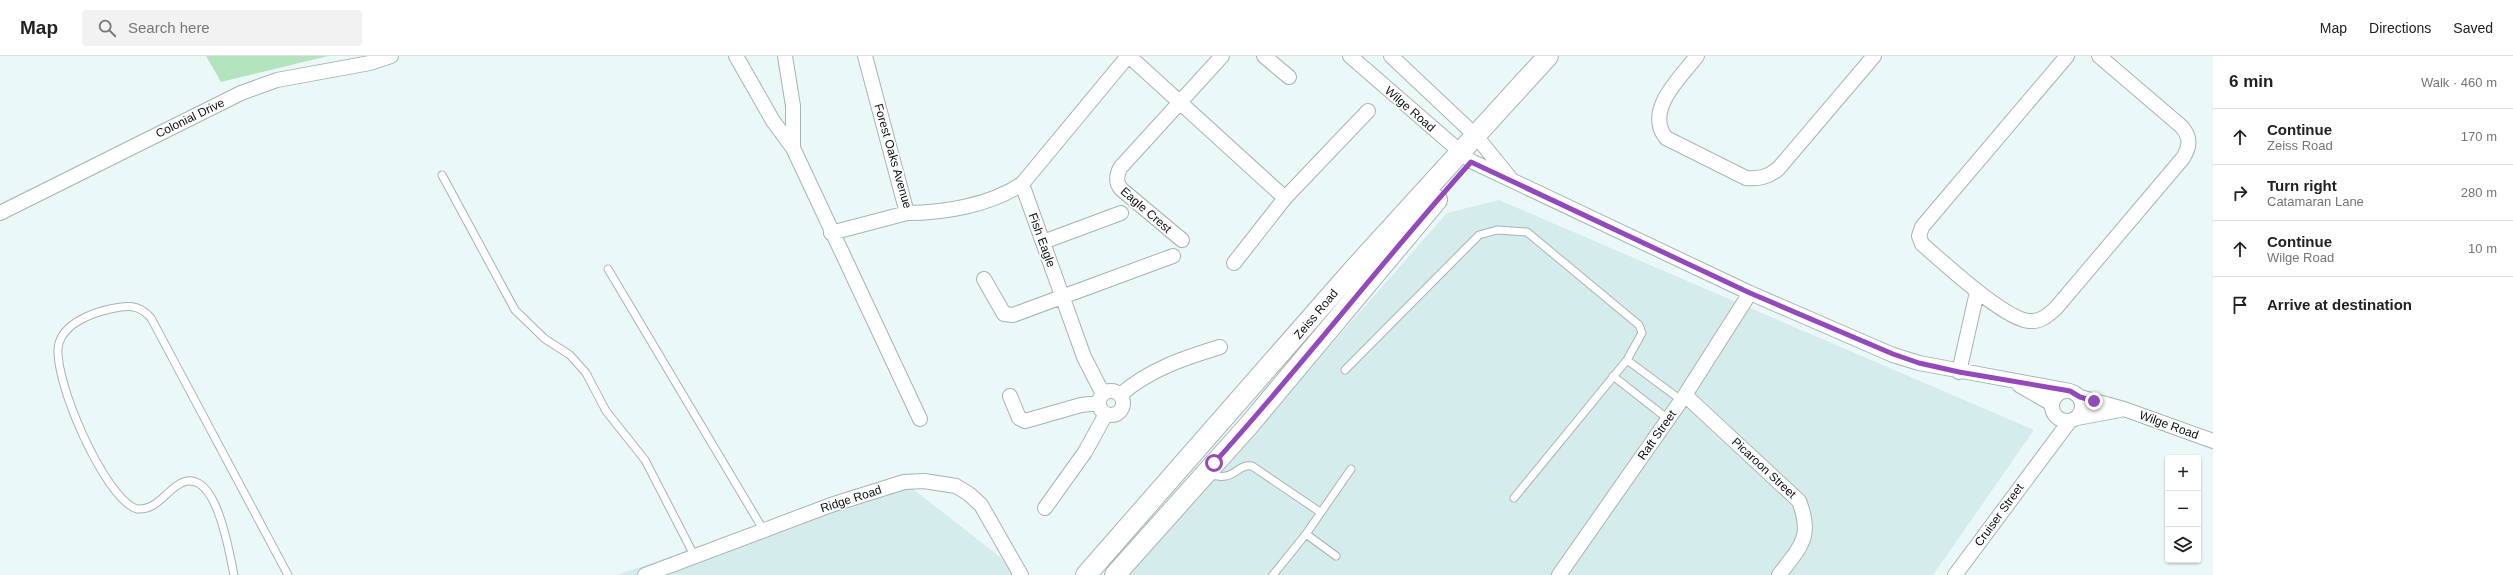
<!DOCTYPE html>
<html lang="en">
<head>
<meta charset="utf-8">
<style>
  body { margin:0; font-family:Arial,sans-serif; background:#f2f2f2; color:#222 }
  .controls { position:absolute; right:12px; bottom:12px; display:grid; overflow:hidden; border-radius:4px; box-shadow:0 1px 3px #0004 }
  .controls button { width:36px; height:36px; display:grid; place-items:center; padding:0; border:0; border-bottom:1px solid #e0e0e0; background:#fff; color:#222; font:20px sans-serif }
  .stop { position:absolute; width:12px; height:12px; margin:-9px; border:3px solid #9349bb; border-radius:50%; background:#fff }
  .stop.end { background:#9349bb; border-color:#fff; box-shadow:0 1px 4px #0008 }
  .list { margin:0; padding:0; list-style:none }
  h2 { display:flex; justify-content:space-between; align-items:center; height:52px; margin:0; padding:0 16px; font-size:17px }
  h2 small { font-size:13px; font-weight:400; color:#767676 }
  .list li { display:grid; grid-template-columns:26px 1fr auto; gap:12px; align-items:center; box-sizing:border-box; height:56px; padding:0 16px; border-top:1px solid #e0e0e0 }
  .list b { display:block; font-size:15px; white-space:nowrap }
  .list p { margin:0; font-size:13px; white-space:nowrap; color:#767676 }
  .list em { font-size:13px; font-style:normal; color:#767676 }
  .icon { flex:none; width:22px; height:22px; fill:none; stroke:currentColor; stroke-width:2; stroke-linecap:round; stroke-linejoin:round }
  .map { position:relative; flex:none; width:2213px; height:519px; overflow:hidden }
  header { display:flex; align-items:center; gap:24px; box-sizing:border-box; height:56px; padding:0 20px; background:#fff; border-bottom:1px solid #e0e0e0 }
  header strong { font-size:19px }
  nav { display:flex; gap:22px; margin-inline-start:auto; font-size:14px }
  .search { width:280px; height:36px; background:#f2f2f2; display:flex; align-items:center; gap:10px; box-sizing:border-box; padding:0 14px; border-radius:4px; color:#767676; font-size:15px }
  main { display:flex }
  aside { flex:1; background:#fff }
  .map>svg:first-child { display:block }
  .built { fill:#d5ecec }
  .green { fill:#b4e4bd }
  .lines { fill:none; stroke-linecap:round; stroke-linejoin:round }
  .lane-casing { stroke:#a7b4b4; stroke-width:9 }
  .street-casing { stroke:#a7b4b4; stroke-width:16 }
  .secondary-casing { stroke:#a7b4b4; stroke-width:22 }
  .lane { stroke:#fff; stroke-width:7 }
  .street { stroke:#fff; stroke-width:14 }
  .secondary { stroke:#fff; stroke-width:20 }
  .route { stroke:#9349bb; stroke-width:5 }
  .labels { text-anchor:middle; stroke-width:3.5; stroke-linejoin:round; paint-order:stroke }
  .street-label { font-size:12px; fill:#0b1010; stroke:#fff }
</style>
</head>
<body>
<header>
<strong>Map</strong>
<div class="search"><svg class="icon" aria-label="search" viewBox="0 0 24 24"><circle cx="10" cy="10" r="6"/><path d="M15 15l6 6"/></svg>Search here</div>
<nav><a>Map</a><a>Directions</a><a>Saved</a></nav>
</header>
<main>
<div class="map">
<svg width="2213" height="519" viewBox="0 0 2213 519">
  <rect width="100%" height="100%" fill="#ebf8f8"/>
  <path class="built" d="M1499,144L2034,374L1933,519H1128L1447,157Z
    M899,422L1023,519H617Z"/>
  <path class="green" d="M206,0H328L221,26Z"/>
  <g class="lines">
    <defs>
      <path id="lane" d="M442,119L515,254L545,283L570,299L586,317L606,355L645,404L695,501
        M608,213L764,475
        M1627,304L1681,344
        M1345,314L1479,179L1497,174L1527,176L1639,269L1642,277L1627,304L1514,442
        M1613,320L1668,363
        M1208,418C1236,427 1235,408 1252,410L1320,456
        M1306,478L1336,500
        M234,519C229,496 215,400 175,431C163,440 155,454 137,453C105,444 50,318 59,287C65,267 92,257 110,253C127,249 139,248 151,262L288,519
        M1273,519L1306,478L1351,413"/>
      <path id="street" d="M736,0L773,65L793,92L920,363
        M785,0L793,50V92
        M865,0L907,157C945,157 990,149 1022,128L1128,0
        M1129,0L1285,142
        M1264,0L1289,21
        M1350,0L1471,105L1750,237L1893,299L1919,307L2070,335
        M1391,0L1476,80L1510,122
        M1697,0C1681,21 1644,54 1666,82L1746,122C1759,123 1768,121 1778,113L1874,0
        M2067,0L1922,171L1919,180L1922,188C1943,206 2004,263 2029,265C2041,266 2048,259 2056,252L2183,102C2190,90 2191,82 2182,71L2099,0
        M1022,128L1084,301L1103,338
        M0,157L241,37L277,24L370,7L391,0
        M831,177L907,157
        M1182,184L1121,133C1115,126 1117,119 1120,112L1222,0
        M1043,186L1121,157
        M1234,207L1285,142L1368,55
        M984,223L1004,258L1013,259L1173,200
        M1959,316L1977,236
        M2019,329L2052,348
        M2052 350a15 15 0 1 1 30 0a15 15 0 1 1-30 0Z
        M1099 347a12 12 0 1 1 24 0a12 12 0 1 1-24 0Z
        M1120,339C1150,313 1184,302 1220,291
        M1685,339L1799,445C1813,481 1801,490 1779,519
        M1010,340L1019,362L1025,365L1081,349L1099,347
        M2080,341L2124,353L2213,385
        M2077,362L2120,354
        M1045,452L1085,396L1106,358
        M645,519L831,449L904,426L924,425L956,430L969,438L981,449L1021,519
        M1559,519L1685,339L1750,237
        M1955,519L2069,366"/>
      <path id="secondary" d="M1086,519L1353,214L1548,0
        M1115,519L1249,369L1437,144"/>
    </defs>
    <use href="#lane" class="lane-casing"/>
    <use href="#street" class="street-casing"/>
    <use href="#secondary" class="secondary-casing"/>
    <use href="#lane" class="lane"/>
    <use href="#street" class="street"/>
    <use href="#secondary" class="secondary"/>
  </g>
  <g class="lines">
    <path class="route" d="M1214,407C1303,309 1383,204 1471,106L1750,237L1893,298L1919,307L1959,316L2070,335L2080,341L2094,345"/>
  </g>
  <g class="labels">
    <g class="street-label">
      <text transform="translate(1410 53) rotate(41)" y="4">Wilge Road</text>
      <text transform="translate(190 62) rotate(-26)" y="4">Colonial Drive</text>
      <text transform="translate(893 100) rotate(74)" y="4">Forest Oaks Avenue</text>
      <text transform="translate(1146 154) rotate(41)" y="4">Eagle Crest</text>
      <text transform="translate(1042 184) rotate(70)" y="4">Fish Eagle</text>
      <text transform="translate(1316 258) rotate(-50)" y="4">Zeiss Road</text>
      <text transform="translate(2169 369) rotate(20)" y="4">Wilge Road</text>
      <text transform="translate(1657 379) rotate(-55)" y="4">Raft Street</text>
      <text transform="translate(1764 412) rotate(43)" y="4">Picaroon Street</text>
      <text transform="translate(851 443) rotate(-18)" y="4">Ridge Road</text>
      <text transform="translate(1999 459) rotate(-54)" y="4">Cruiser Street</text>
    </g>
  </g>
</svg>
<div class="controls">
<button>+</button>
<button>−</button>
<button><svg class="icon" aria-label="layers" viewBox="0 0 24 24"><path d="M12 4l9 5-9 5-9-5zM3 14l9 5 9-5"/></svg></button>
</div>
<div class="stop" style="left:1214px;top:407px"></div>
<div class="stop end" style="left:2094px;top:345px"></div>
</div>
<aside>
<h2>6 min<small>Walk · 460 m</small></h2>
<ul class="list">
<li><svg class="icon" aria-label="ahead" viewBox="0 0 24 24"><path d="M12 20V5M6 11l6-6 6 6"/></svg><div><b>Continue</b><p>Zeiss Road</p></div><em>170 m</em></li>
<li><svg class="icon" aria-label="right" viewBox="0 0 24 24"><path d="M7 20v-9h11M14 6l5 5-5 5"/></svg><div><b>Turn right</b><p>Catamaran Lane</p></div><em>280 m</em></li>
<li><svg class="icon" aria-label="ahead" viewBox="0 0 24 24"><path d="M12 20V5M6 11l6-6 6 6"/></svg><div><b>Continue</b><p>Wilge Road</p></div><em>10 m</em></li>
<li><svg class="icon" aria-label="arrive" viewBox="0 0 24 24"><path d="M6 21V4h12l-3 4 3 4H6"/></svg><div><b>Arrive at destination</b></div></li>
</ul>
</aside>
</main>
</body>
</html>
